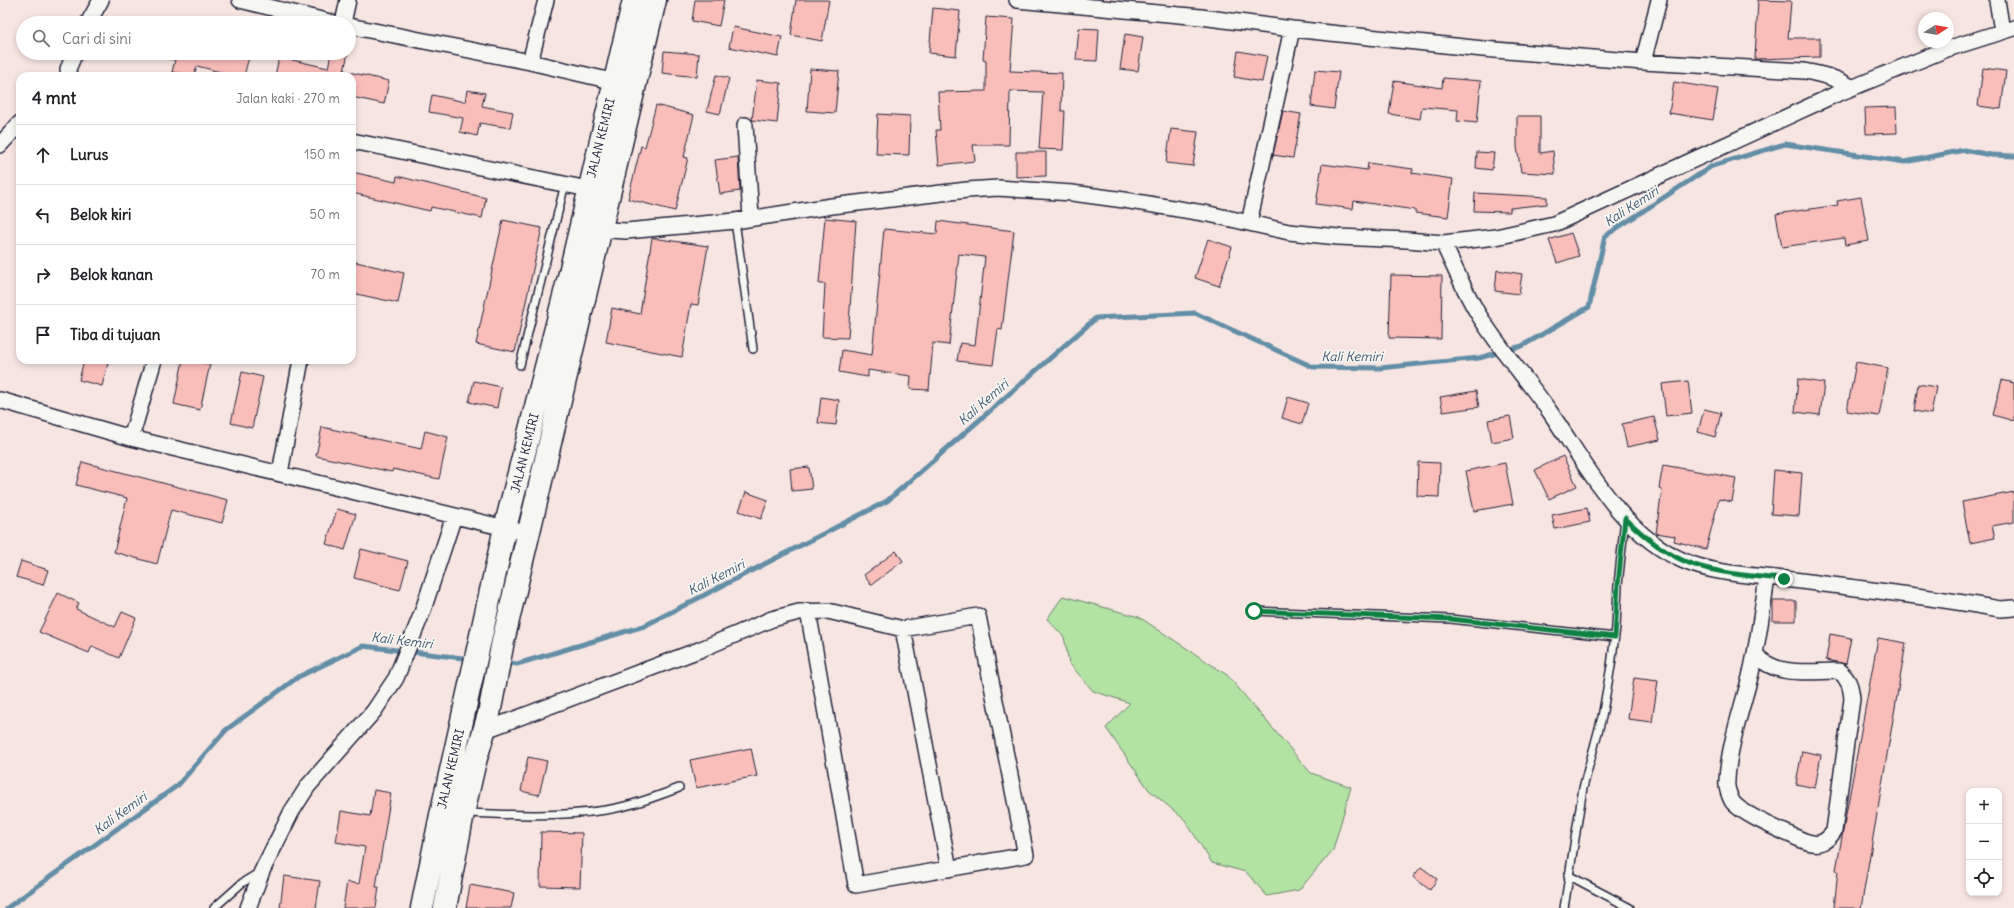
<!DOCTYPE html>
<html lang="id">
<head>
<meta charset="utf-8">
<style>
  body { margin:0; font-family:Delius,sans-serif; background:#f6f6f6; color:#202124 }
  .controls { position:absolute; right:12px; bottom:12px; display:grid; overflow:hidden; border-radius:8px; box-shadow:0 2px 6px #0003 }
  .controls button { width:36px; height:36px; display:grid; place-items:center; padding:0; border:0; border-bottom:1px solid #e0e0e0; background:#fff; color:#202124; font:20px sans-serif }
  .compass { position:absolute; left:1918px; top:12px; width:36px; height:36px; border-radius:50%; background:#fff; box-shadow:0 2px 6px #0003; rotate:79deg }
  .stop { position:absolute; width:12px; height:12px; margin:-9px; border:3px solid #0b8043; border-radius:50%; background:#fff }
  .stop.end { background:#0b8043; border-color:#fff; box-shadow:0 1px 4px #0008 }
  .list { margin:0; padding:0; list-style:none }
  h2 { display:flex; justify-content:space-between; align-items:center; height:52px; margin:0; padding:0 16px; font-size:17px }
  h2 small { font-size:13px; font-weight:400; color:#757577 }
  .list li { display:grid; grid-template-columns:26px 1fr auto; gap:12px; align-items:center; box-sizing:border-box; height:60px; padding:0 16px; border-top:1px solid #e0e0e0 }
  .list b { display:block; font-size:15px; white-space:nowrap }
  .list em { font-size:13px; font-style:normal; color:#757577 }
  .icon { flex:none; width:22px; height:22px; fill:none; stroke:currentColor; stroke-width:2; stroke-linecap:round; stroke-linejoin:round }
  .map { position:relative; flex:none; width:2014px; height:908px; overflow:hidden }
  .search { position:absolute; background:#fff; box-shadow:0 2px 6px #0003; left:16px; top:16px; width:340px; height:44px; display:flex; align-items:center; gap:10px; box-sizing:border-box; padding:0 14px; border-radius:22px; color:#757577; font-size:15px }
  .panel { position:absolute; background:#fff; box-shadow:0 2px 6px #0003; left:16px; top:72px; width:340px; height:292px; border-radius:12px }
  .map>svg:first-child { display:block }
  .green { fill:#b2e3a3; stroke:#6a826f }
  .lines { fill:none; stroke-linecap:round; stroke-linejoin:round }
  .stream { stroke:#628ea7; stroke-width:5 }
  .building { fill:#fabeba; stroke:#22223b }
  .lane-casing { stroke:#22223b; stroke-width:10 }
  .street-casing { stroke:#22223b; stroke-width:18 }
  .highway-casing { stroke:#22223b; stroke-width:25 }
  .lane { stroke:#f6f6f2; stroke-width:7 }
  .street { stroke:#f6f6f2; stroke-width:15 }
  .highway { stroke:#f6f6f2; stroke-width:22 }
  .route { stroke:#0b8043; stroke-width:5 }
  .labels { text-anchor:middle; stroke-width:3.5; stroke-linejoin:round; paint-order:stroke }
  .street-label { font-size:12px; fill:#22223b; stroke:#f6f6f2 }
  .water-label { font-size:13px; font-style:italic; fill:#425871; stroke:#f6f6f2 }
</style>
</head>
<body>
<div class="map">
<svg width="2014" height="908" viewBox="0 0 2014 908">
  <rect width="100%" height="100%" fill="#f7e5e1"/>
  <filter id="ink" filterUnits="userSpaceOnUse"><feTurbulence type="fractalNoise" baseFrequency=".025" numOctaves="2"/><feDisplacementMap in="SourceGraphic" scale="8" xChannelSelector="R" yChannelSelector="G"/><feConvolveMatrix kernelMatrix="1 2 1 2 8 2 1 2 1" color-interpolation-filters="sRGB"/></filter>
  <g filter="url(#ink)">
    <path class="green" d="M1063,596L1139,617L1227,675L1311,773L1351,787L1333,850L1299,890L1267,896L1246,872L1212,863L1185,820L1149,790L1106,728L1130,703L1093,691L1069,663L1064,637L1047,619Z"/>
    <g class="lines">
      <path class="stream" d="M504,662L517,664L644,626L887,501L1096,318L1195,313L1313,367L1380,368L1479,358L1522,346L1589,307L1605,236L1712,166L1785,144L1905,162L1964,150L1991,155L2014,156
        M7,908L178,785L226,730L298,677L363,646L471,659"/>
    </g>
    <path class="building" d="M695,0H724L719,26L692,21Z
      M796,0H829L822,41L791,35Z
      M1758,0L1791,1L1788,38H1820V57L1755,59Z
      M933,8L960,11L956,56L929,53Z
      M986,17L1014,19L1010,71L1062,73L1061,111H1065L1063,150L1039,149L1043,92L1010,91L1009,145H973L975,161L939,165L936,130H940L938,92L986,91V61L983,60Z
      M733,27L782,37L778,57L729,47Z
      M1079,28L1099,29L1097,61L1076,60Z
      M1125,34L1143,37L1138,71L1120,69Z
      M664,51L699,54L697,77L662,73Z
      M1238,51L1267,56L1262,82L1234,77Z
      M165,53H250L244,76H236L197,66L194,76L172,72L175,60L164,58Z
      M331,53H348L343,76H275L279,57L328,68Z
      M1983,68L2006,71L2001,109L1978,106Z
      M810,69L839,71L835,113L807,111Z
      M1315,70L1339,72L1334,109L1311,106Z
      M349,72L389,81L384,104L352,97V76H349Z
      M716,75L729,78L720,114L707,111Z
      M1443,78L1481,81L1477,123L1457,121L1458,110L1422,107L1420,119L1389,114L1394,81L1442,88Z
      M757,80L781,83L777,123L752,120Z
      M1674,82L1718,89L1713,120L1669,113Z
      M467,90L485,93L482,106L513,112L510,128L480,123L477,136L460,132L463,118L429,112L432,95L465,102Z
      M656,105L694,115L684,157L688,158L675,211L628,199L641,146L645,147Z
      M1896,107L1897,133L1866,134L1865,108Z
      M1283,111L1301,114L1293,158L1273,155Z
      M878,114L910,116L909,155L876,154Z
      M1517,116H1540V153L1553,151L1555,174L1521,172L1517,147Z
      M1171,129L1198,132L1193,166L1166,163Z
      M1016,152H1046V176L1016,177Z
      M1477,152L1494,153L1492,170L1476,168Z
      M738,157L740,191L720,194L715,160Z
      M1368,163L1413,169L1412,173L1453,179L1448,217L1415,213V210L1354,201L1353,209L1316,204L1322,164L1367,170Z
      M352,172L396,182L397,176L486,198L482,218L431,207L430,211L352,193Z
      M1475,193L1547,197V204L1510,208V212L1474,211Z
      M1861,197L1869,241L1845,245L1844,238L1782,247L1776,214L1838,205L1837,201Z
      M825,218L856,221L848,338L822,337L825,284H819Z
      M503,220L542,228L515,352L476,344Z
      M938,221L1014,231L1002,330L998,329L993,365L957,361L960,343L975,345L985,257L959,254L949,345L933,343L929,390L910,389L911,376L868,370V377L839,372L842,350L872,355L884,229L937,234Z
      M1571,233L1579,256L1557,263L1549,240Z
      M652,238L708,246L698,305L691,304L682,357L606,342L612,308L640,314Z
      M1208,239L1232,247L1219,286L1195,278Z
      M356,262L404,273L398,303L352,293V279Z
      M1497,270L1522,274L1519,294L1495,291Z
      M1391,275L1442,276L1441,339L1389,338Z
      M84,360H109L102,386L79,380Z
      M183,360L210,364L200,410L174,404Z
      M1856,362L1888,368L1879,416L1847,411Z
      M242,372L263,377L252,428L231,423Z
      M1798,379L1824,383L1820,415L1795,412Z
      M2002,380L2014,383V421L1993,415Z
      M474,381L501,387L497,408L469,402Z
      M1688,381L1692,413L1666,416L1662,384Z
      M1918,384L1936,387L1931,414L1914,411Z
      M1476,391L1479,407L1443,412L1440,397Z
      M821,397L839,400L836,425L818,423Z
      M1288,397L1308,403L1302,424L1282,418Z
      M1704,409L1721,413L1715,437L1698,432Z
      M1510,416L1514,438L1492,442L1488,420Z
      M1654,417L1660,440L1627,447L1622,424Z
      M322,427L421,449L425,431L448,437L439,479L393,469L392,472L316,456Z
      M1563,456L1577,486L1549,499L1535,470Z
      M82,462L228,500L222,523L171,510L157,564L114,552L127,498L76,485Z
      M1418,462L1440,463L1439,497L1417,496Z
      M1505,463L1513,504L1474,511L1466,471Z
      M1663,465L1736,478L1732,502L1719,499L1706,549L1674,541L1675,536L1656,533L1662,489L1659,488Z
      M809,467L812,489L792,491L790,469Z
      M1774,470L1802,473L1799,516L1771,514Z
      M746,492L768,500L761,519L739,511Z
      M2014,492V522L1992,526L1995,538L1970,543L1962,502Z
      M1587,508L1590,522L1555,529L1552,515Z
      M337,509L356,514L345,550L326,544Z
      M361,549L408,561L400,590L354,578Z
      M896,551L903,561L871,585L864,575Z
      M21,561L48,570L43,585L16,577Z
      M58,593L79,603L76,609L115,627L122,612L136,618L119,658L92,646L89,653L39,632Z
      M1773,601H1796V621H1773Z
      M1830,634L1851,638L1846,664L1826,660Z
      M1878,638L1906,643L1861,908H1834L1838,871L1836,870Z
      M1634,678L1658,681L1652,722L1628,719Z
      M751,748L757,776L696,788L690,760Z
      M1802,751L1821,755L1815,788L1796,784Z
      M528,757L547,761L539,795L521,791Z
      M374,790L391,793L376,887H379L376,908H343L347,882L359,884L365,847L336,842L341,811L370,816Z
      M541,832L582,833L580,887L540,886Z
      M1421,867L1437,879L1430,890L1413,877Z
      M284,876L320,881L316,908H280Z
      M470,885L514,893L511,908H466Z"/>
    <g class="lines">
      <defs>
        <path id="lane" d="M735,221L753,349
          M520,365L565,184
          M1255,611L1450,619L1615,637
          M466,813C512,815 560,817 606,810C631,806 655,797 679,788
          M1568,875L1630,908
          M214,908L242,883L260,872
          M1564,908L1583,788L1602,717L1611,666L1616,627L1618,585L1625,518"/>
        <path id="street" d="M240,0L334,23
          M1017,0L1201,17L1292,29L1483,49L1643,62L1804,71C1820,74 1839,78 1852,88
          M1997,0L2002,31
          M88,23L101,0
          M343,23L348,0
          M349,26L530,62L616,82
          M530,62L546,0
          M1643,62L1659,0
          M69,76L68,69L75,53
          M745,125L751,218
          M352,141L588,189
          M0,145L20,123
          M1249,223L1292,29
          M593,229L626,231L735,221L832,206L967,190L998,188L1072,193L1124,200L1209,214L1289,232L1338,237L1407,240L1443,243L1496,237L1554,224L1832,96L1947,49L2014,28
          M1443,243C1454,266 1464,290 1477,312C1498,347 1526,378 1550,412C1588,467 1620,533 1684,561C1714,574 1752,575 1784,579C1856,588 1928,596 2000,609L2014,608
          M0,400L131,438L530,534
          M131,438L154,360
          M280,473L301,360
          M903,629L949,869
          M1755,654C1776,678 1810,671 1839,671C1849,679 1851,687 1852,699L1834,831C1823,848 1812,845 1795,837C1782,831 1738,812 1732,801C1729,795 1726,787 1727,781C1728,749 1742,708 1750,677C1758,644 1762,611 1767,578
          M483,731L699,650L772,619L799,612L828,611L903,629L978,616L1026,855L856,885L808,611
          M248,908L262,871L292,811L308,786L374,711L396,678L422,613L454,516"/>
        <path id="highway" d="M422,908L441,815L505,528L569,277L634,0
          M445,908L463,813L474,765L489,714L503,641L655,0"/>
      </defs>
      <use href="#lane" class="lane-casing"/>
      <use href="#street" class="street-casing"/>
      <use href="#highway" class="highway-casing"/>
      <use href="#lane" class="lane"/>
      <use href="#street" class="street"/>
      <use href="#highway" class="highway"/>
    </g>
  </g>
  <g class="lines" filter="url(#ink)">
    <path class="route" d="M1254,611L1450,619L1615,637L1618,584L1625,518C1642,535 1662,551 1684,561C1711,573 1755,577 1784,579"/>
  </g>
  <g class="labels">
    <g class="street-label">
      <text transform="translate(601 138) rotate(-76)" y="4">JALAN KEMIRI</text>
      <text transform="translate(525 453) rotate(-76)" y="4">JALAN KEMIRI</text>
      <text transform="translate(451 769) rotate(-77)" y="4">JALAN KEMIRI</text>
    </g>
    <g class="water-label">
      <text transform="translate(1631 206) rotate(-33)" y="5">Kali Kemiri</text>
      <text x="1352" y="361">Kali Kemiri</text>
      <text transform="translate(983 402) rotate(-41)" y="5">Kali Kemiri</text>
      <text transform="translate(716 577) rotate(-27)" y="5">Kali Kemiri</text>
      <text transform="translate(402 640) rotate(7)" y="5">Kali Kemiri</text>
      <text transform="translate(120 813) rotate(-36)" y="5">Kali Kemiri</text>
    </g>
  </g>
</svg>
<div class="controls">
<button>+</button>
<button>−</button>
<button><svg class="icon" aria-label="locate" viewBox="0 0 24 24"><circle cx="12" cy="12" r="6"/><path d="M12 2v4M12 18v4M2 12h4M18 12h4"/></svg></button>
</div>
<svg class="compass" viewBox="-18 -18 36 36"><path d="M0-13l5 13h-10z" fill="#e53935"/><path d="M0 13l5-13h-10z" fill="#757577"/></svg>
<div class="stop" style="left:1254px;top:611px"></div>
<div class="stop end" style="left:1784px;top:579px"></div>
<div class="search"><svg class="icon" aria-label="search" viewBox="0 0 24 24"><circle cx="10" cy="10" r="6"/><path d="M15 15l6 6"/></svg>Cari di sini</div>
<section class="panel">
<h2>4 mnt<small>Jalan kaki · 270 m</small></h2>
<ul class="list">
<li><svg class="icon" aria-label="ahead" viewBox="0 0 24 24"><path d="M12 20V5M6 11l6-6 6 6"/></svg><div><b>Lurus</b></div><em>150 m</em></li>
<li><svg class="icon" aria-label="left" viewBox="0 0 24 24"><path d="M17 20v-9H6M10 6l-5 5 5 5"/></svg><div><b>Belok kiri</b></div><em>50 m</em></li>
<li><svg class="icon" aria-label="right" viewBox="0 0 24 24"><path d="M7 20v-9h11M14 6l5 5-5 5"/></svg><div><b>Belok kanan</b></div><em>70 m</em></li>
<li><svg class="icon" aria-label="arrive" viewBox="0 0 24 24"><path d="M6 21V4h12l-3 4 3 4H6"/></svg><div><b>Tiba di tujuan</b></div></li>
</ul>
</section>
</div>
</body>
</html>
